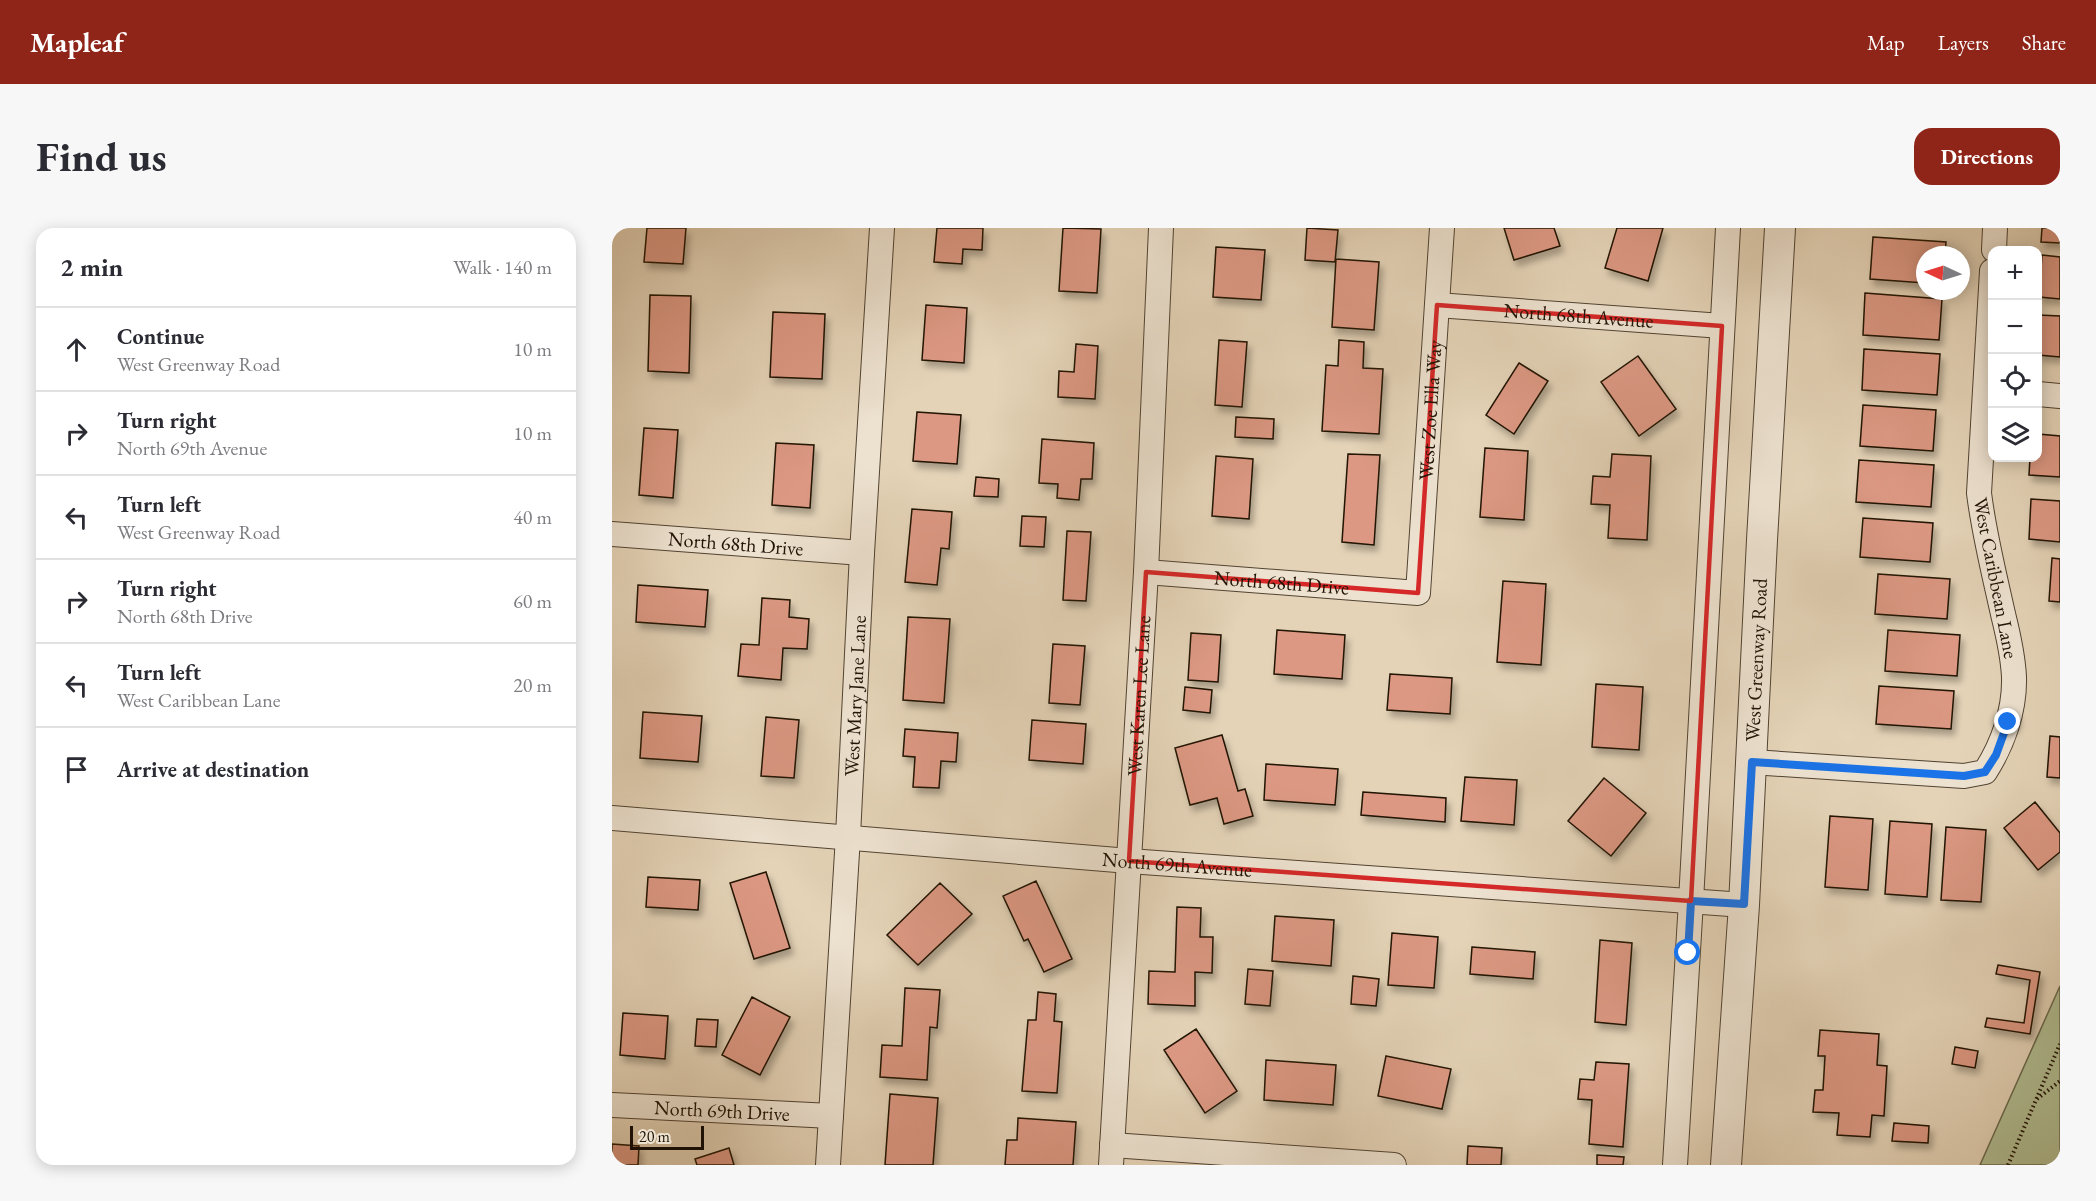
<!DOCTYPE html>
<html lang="en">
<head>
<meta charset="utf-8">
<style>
  body { margin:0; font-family:"EB Garamond",serif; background:#f7f7f7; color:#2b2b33 }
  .controls { position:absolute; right:18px; top:18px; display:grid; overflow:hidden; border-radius:12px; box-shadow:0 3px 15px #0003 }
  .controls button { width:54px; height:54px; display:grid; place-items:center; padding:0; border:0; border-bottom:2px solid #e1e1e2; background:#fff; color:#2b2b33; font:30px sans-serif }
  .compass { position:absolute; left:1304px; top:18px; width:54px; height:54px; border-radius:50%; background:#fff; box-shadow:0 3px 15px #0003; rotate:274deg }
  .scale { position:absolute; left:18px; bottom:15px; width:74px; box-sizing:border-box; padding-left:6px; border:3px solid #201306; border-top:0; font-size:16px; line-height:21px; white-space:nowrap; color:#201306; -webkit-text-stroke:4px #ede2d0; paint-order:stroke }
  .stop { position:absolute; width:18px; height:18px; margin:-14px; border:4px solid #1a73e8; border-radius:50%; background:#fff }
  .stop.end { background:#1a73e8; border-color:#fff; box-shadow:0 2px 6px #0008 }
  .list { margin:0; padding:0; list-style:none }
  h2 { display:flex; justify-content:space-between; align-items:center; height:78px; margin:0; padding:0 24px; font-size:26px }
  h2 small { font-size:20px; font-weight:400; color:#7c7c81 }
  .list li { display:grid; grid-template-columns:39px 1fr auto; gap:18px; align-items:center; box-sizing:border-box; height:84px; padding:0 24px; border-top:2px solid #e1e1e2 }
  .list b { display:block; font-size:22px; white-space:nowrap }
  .list p { margin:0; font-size:20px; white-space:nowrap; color:#7c7c81 }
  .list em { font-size:20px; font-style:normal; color:#7c7c81 }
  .icon { flex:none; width:33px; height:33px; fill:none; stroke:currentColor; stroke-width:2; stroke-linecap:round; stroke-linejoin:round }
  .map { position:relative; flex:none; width:1448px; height:937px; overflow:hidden; border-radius:18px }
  header { display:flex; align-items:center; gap:36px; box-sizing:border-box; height:84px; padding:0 30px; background:#8f2418; color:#fff }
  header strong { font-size:28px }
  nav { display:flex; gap:33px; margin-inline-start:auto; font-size:21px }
  .intro { display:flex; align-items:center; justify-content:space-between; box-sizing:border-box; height:144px; padding:0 36px }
  h1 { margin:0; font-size:42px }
  .button { padding:15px 27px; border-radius:18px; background:#8f2418; color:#fff; font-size:21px; font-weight:700 }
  main { display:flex; gap:36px; padding:0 36px }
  aside { flex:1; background:#fff; border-radius:18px; box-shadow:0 3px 15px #0003 }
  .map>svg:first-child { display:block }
  .green { fill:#b0bd92; stroke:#68684c; stroke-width:1.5 }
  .building { fill:#dc9883; stroke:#201306; stroke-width:1.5; filter:url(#shadow) }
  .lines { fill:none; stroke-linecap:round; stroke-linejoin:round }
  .minor-casing { stroke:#514332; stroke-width:26 }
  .tertiary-casing { stroke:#514332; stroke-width:32 }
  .path { stroke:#201306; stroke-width:4; stroke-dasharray:1.5 3; stroke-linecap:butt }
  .minor { stroke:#ede2d0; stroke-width:24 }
  .tertiary { stroke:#ede2d0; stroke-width:30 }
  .route { stroke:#1a73e8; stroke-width:8 }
  .marked { fill:none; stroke:#d62828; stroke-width:4.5; stroke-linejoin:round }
  .labels { text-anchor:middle; stroke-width:6; stroke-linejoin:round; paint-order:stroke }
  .street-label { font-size:20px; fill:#201306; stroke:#ede2d0 }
</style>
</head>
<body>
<header>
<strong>Mapleaf</strong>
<nav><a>Map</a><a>Layers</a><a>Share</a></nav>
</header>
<div class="intro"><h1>Find us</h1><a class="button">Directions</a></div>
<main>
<aside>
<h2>2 min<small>Walk · 140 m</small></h2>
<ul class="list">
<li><svg class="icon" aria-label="ahead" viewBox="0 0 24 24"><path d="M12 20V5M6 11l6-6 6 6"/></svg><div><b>Continue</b><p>West Greenway Road</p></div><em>10 m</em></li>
<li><svg class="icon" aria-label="right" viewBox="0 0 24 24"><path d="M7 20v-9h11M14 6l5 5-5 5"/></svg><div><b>Turn right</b><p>North 69th Avenue</p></div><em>10 m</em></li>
<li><svg class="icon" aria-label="left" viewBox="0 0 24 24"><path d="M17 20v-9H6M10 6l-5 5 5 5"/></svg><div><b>Turn left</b><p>West Greenway Road</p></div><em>40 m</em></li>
<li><svg class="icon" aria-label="right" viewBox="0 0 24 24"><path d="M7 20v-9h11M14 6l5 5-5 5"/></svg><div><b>Turn right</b><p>North 68th Drive</p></div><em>60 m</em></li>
<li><svg class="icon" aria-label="left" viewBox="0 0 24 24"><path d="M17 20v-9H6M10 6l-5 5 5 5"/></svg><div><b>Turn left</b><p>West Caribbean Lane</p></div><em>20 m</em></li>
<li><svg class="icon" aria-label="arrive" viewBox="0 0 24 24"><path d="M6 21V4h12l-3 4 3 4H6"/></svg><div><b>Arrive at destination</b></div></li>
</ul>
</aside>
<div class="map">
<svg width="1448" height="937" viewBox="0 0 1448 937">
  <defs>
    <filter id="shadow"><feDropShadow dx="3.5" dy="6" stdDeviation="3" flood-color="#0004"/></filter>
  </defs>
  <rect width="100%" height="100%" fill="#e4d3b7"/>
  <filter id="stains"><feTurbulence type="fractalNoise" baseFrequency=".00333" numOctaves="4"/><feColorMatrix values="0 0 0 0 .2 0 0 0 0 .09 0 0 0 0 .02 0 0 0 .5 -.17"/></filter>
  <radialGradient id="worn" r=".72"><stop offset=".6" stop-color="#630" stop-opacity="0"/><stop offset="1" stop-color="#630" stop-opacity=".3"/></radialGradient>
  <path class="green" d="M1448,758V937H1368L1376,919Z"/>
  <path class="building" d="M35,0H74L71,36L32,34Z
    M325,0H371L370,22L351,21L350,36L322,34Z
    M451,0L489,1L485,65L447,63Z
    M695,0L726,2L723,34L693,32Z
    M892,0H942L948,18L902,32Z
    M1005,0H1051L1036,53L993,40Z
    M1430,0H1448V15L1429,14Z
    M1261,9L1334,14L1333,27H1313V55L1258,51Z
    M604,19L653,22L649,72L601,69Z
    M1430,27L1448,29V71L1427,69Z
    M724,31L767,34L762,102L720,99Z
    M1253,65L1330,71L1327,112L1251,107Z
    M38,67L79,68L77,145L36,143Z
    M314,77L355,80L352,135L310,132Z
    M161,84L213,86L210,151L158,149Z
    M1426,87L1448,88V129L1426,127Z
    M607,112L635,114L630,179L603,177Z
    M727,112L752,114L751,140L771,141L767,206L710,203L714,137L726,138Z
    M464,116L486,118L483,171L446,169L447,143L462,144Z
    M1252,121L1328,126L1325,167L1250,162Z
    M1026,128L1064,181L1027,208L989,154Z
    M907,135L936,153L902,206L874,187Z
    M1251,177L1324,182L1321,223L1248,218Z
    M305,184L349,187L345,236L301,233Z
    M624,189L662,191L661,211L623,209Z
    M32,200L66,202L61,270L27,267Z
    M1426,206L1448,208V249L1417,247L1418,230H1426Z
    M430,211L482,215L480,251H469L467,272L445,270L446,256L427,255Z
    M164,215L202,217L198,280L160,277Z
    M873,220L916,223L912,292L868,289Z
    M736,226L768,227L762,317L730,314Z
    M1000,226L1039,228L1035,312L996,310L998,277L979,276L981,248L998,249Z
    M604,228L641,231L637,291L600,288Z
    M1247,232L1322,237L1319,279L1244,274Z
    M364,249L387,251L386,269L362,268Z
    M1419,271L1448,273V314L1417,311Z
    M300,281L340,284L337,321L329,320L325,357L293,354Z
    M410,288L434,289L432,319L408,318Z
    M1251,290L1321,295L1318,334L1248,329Z
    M455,303L479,304L474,373L451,372Z
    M1440,330L1448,331V374L1437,373Z
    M1266,346L1338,351L1335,391L1263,386Z
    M891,353L934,356L929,437L885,434Z
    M26,357L96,362L93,399L24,394Z
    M150,370L178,372L177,389L197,391L195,421L171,420L169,452L126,448L129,416L147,417Z
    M296,389L338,391L332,475L291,472Z
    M665,402L733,407L730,451L662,446Z
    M1276,402L1348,407L1345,448L1273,443Z
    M579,405L609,407L606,454L576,452Z
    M441,416L473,418L468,477L437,475Z
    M778,446L840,450L838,486L775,482Z
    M984,456L1031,459L1027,522L980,519Z
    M1267,458L1342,463L1339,501L1264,496Z
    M573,459L600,462L598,485L571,482Z
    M31,484L90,488L86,534L28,530Z
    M154,489L187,492L182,550L149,548Z
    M420,492L474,496L471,536L417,532Z
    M293,501L346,505L344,534L329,533L327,560L301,559L303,529L291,528Z
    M610,507L626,563L633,561L641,588L612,596L605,570L578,577L563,520Z
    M1438,508L1448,509V550L1435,549Z
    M654,536L726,541L723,577L652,572Z
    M853,549L905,552L902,597L849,593Z
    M992,550L1034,585L999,628L956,593Z
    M751,564L834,570L833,594L749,587Z
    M1423,574L1448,605V624L1426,642L1392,600Z
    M1218,588L1261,591L1256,662L1213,659Z
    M1278,593L1320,596L1315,669L1273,666Z
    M1334,599L1374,602L1369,674L1329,672Z
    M154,644L178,720L142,731L118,655Z
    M36,649L88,652L86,682L34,679Z
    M424,653L460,731L432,744L416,711L412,713L391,668Z
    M328,655L360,686L306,737L275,707Z
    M565,679L589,680L588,709H601L600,745L583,744V778L536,776L537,743L563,744Z
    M663,688L722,692L719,738L660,733Z
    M780,705L826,709L822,760L776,757Z
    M988,712L1020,715L1014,797L983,794Z
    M860,719L923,724L921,751L858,746Z
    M1386,737L1428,744L1418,806L1373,799L1375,790L1412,795L1418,752L1384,746Z
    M636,741L661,743L658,778L633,776Z
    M741,748L767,751L764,778L739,776Z
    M293,760L328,762L325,800L318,799L315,852L268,849L270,817L290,818Z
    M426,764L444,766L442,793L450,794L445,865L410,863L416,792H424Z
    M140,769L178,789L148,847L110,827Z
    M11,785L56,788L53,831L8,827Z
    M85,791L106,792L104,819L83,818Z
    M584,801L625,863L593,885L552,822Z
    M1208,802L1267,806L1265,837L1275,838L1272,888L1260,887L1258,909L1225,907L1227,885L1201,884L1203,862H1211L1213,828H1206Z
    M1343,819L1366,823L1363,840L1340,836Z
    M774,828L839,841L830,881L766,868Z
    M654,832L724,837L721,877L652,872Z
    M984,834L1017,836L1011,919L977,916L980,872L966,871L968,851L982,852Z
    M278,866L326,870L321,937H273Z
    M406,890L464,894L461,937H393L395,912H405Z
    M1282,895L1317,898L1316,915L1280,913Z
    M0,916L27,918L26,937H0Z
    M856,918L890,920L889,937H855Z
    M117,920L122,937H85L83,931Z
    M985,927L1012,929L1011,937H985Z"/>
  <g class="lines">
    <defs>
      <g id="minor">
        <path d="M1382,22L1383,0"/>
        <path id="s1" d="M825,77L1110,98"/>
        <path d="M1426,166L1448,168"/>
        <path id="s2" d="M0,306L250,325"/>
        <path id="s3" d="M534,344L806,365L830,0"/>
        <path d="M1140,534L1352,548L1373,544C1391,516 1403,482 1402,449C1401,428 1396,406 1391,386C1382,345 1372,306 1367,265L1380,43"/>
        <path id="s4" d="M0,590L517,633L1132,677"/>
        <path id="s5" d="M0,877L219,888"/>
        <path d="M500,917L782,937"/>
        <path id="s6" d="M216,937L236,608L250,325L270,0"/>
        <path id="s7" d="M499,937L534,344L549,0"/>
        <path d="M1063,937L1079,673L1116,0"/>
      </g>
      <g id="tertiary">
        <path id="s8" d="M1114,937L1132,677L1150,312L1168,0"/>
      </g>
    </defs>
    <use href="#minor" class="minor-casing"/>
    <use href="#tertiary" class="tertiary-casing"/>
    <path class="path" d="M1425,871L1448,853
      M1396,937L1448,816"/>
    <use href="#minor" class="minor"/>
    <use href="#tertiary" class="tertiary"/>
  </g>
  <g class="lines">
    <path class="route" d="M1076,725L1079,673L1132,676L1140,534L1352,548L1373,544L1384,527L1396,494"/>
  </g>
  <path class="marked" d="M825,77L1110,98L1079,673L517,633L534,344L806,365Z"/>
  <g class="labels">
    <g class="street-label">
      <text dy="7" stroke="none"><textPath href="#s1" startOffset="142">North 68th Avenue</textPath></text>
      <text dy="7" stroke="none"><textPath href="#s3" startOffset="456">West Zoe Ella Way</textPath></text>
      <text dy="7" stroke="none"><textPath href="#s2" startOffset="124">North 68th Drive</textPath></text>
      <text transform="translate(1384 350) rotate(79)" y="7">West Caribbean Lane</text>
      <text dy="7" stroke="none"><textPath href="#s3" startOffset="136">North 68th Drive</textPath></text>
      <text dy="7" stroke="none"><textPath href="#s8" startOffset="506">West Greenway Road</textPath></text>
      <text dy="7" stroke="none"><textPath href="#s6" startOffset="470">West Mary Jane Lane</textPath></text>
      <text dy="7" stroke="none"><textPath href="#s7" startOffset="470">West Karen Lee Lane</textPath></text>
      <text dy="7" stroke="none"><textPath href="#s4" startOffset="567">North 69th Avenue</textPath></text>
      <text dy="7" stroke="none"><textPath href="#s5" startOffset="110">North 69th Drive</textPath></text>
    </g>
  </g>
  <rect width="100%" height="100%" filter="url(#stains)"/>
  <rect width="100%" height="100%" fill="url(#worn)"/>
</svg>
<div class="controls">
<button>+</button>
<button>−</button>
<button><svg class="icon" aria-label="locate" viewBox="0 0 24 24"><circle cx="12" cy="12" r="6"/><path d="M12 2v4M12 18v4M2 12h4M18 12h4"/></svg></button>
<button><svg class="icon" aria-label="layers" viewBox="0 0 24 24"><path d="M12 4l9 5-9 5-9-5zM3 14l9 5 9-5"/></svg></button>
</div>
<svg class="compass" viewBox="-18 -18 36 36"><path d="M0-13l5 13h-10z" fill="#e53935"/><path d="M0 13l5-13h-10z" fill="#7c7c81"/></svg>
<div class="scale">20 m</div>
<div class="stop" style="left:1076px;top:725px"></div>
<div class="stop end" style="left:1396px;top:494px"></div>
</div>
</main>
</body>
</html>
